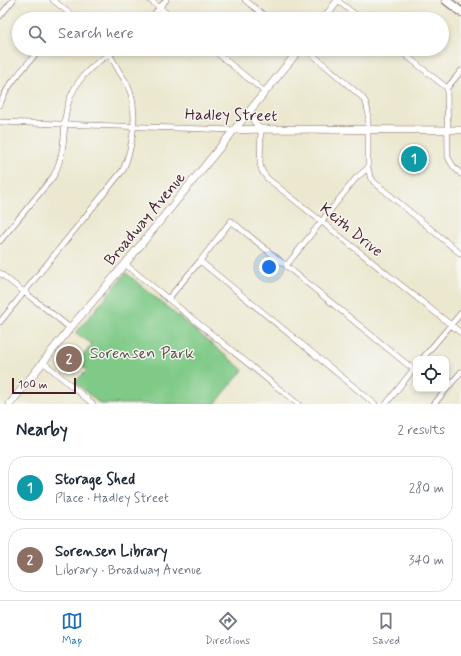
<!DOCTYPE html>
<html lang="en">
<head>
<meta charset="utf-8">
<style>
  body { margin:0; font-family:Mynerve,sans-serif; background:#f6f6f7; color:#1f2937 }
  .controls { position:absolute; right:12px; bottom:12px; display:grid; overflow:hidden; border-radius:8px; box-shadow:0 2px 6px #0003 }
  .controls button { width:36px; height:36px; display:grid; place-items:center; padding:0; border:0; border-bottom:1px solid #e0e1e3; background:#fff; color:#1f2937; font:20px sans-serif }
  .scale { position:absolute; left:12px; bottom:10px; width:64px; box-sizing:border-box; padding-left:4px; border:2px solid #4a1f2b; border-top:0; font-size:11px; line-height:14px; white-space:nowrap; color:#4a1f2b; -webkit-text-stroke:3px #f6f6f2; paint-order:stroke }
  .you { position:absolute; left:269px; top:267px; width:14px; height:14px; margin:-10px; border:3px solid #fff; border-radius:50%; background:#1a73e8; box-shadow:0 0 0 6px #1a73e833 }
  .badge { display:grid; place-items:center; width:26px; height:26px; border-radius:50%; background:#1f6fb2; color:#fff; font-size:13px; font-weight:700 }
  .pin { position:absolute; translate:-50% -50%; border:2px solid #fff; box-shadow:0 1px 4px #0006 }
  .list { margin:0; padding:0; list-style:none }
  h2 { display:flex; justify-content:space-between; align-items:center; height:52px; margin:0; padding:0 16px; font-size:17px }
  h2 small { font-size:13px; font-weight:400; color:#747a83 }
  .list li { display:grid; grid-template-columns:26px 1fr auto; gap:12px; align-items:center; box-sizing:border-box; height:64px; margin:0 8px 8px; padding:0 8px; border:1px solid #e0e1e3; border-radius:16px }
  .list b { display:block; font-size:15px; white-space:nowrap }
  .list p { margin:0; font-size:13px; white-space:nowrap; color:#747a83 }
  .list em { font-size:13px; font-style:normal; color:#747a83 }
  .icon { flex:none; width:22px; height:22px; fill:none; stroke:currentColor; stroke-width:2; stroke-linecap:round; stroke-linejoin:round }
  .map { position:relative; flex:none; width:461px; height:404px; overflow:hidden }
  .search { position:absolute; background:#fff; box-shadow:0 2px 6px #0003; left:12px; right:12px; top:12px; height:44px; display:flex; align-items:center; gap:10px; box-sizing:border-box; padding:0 14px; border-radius:22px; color:#747a83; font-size:15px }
  .sheet { height:196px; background:#fff }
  nav { display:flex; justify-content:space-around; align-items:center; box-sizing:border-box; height:56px; border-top:1px solid #e0e1e3; background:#fff; font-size:11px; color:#747a83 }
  nav a { display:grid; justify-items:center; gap:2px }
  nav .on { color:#1f6fb2 }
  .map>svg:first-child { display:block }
  .green { fill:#80ca88; stroke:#65745a }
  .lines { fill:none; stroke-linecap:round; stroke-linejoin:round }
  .street-casing { stroke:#836565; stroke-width:6 }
  .secondary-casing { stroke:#836565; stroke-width:8 }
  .primary-casing { stroke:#836565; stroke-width:10 }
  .street { stroke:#fff; stroke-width:5 }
  .secondary { stroke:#fff; stroke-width:7 }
  .primary { stroke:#fff; stroke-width:8 }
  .labels { text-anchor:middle; stroke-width:3; stroke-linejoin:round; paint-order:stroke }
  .street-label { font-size:16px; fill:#4a1f2b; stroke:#f6f6f2 }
  .park-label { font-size:16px; fill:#5a5247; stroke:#f6f6f2 }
</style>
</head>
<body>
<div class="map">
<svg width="461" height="404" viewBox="0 0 461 404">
  <rect width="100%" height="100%" fill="#f6f6f2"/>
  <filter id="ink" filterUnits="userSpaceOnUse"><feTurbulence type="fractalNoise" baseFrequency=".025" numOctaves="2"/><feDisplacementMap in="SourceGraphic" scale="8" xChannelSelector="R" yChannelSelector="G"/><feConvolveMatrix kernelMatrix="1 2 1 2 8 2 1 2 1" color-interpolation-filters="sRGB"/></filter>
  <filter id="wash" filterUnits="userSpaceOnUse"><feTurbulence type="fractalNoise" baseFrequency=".012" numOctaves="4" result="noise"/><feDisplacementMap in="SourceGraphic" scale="16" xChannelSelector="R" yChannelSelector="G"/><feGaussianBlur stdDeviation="0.9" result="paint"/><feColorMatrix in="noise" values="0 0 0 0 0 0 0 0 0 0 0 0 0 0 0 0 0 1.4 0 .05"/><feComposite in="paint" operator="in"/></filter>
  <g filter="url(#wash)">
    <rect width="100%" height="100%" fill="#ece8d0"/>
    <path class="green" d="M126,273L243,370L215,404H100L75,382L87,370L78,363L92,344L76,333Z"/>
  </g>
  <g filter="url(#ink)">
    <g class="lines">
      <defs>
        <path id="street" d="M53,0L69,13L79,19
          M150,0L174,19
          M245,0L269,19
          M338,1L361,19
          M0,16L13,0
          M65,19L69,13
          M150,19L166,0
          M212,49L265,92
          M306,49L362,97L366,103L368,111V168L370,176L374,182L461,254
          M398,49L447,88L448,157C451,164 455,169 461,174
          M447,88L461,71
          M0,105C6,85 27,65 40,49
          M251,110C252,120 253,122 261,129L260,164L262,171L267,178L461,333
          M0,122L234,130
          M0,241L53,177C63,158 64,141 65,120C67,96 80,76 98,62C104,57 112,53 119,49
          M200,261L375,404
          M125,264L298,404
          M286,266L356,178L368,168
          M0,273C23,292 47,309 70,328
          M168,299L200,261L231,221L413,369
          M0,322L123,170C133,147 139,110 128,86C126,81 123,77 120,73C116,65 111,57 106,49
          M422,359L461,313
          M43,362L93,404
          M386,404L416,366
          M434,404L461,372"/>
        <path id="secondary" d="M324,19L338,0
          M234,130L261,129L461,130
          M10,404L70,328L125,264L300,49"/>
        <path id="primary" d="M446,0L461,12"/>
      </defs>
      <use href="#street" class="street-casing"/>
      <use href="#secondary" class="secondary-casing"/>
      <use href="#primary" class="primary-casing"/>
      <use href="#street" class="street"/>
      <use href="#secondary" class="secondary"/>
      <use href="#primary" class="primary"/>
    </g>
  </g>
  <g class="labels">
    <g class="street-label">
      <text transform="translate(231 114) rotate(1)" y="6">Hadley Street</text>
      <text transform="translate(144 218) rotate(-50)" y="6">Broadway Avenue</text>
      <text transform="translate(352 229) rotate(39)" y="6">Keith Drive</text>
    </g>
    <g class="park-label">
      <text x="142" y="358">Sorensen Park</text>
    </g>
  </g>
</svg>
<div class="controls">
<button><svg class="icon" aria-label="locate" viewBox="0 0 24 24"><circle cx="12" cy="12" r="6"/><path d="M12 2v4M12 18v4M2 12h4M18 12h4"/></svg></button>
</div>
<div class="scale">100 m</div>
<div class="you"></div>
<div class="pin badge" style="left:414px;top:159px;background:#0f9aa8">1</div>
<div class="pin badge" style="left:69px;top:359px;background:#8d6e63">2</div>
<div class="search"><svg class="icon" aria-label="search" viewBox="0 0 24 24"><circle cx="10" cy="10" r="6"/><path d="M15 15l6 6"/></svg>Search here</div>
</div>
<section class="sheet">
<h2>Nearby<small>2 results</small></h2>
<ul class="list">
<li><span class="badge" style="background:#0f9aa8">1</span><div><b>Storage Shed</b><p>Place · Hadley Street</p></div><em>280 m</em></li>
<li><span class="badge" style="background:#8d6e63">2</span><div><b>Sorensen Library</b><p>Library · Broadway Avenue</p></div><em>340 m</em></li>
</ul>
</section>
<nav>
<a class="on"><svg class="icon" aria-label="map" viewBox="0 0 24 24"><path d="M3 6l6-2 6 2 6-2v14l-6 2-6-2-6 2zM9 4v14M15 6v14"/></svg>Map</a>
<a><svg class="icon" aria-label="directions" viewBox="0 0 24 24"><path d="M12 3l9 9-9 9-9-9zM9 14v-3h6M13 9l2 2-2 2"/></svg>Directions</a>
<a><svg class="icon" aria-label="saved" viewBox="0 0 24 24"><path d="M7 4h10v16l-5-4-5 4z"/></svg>Saved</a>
</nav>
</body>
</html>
